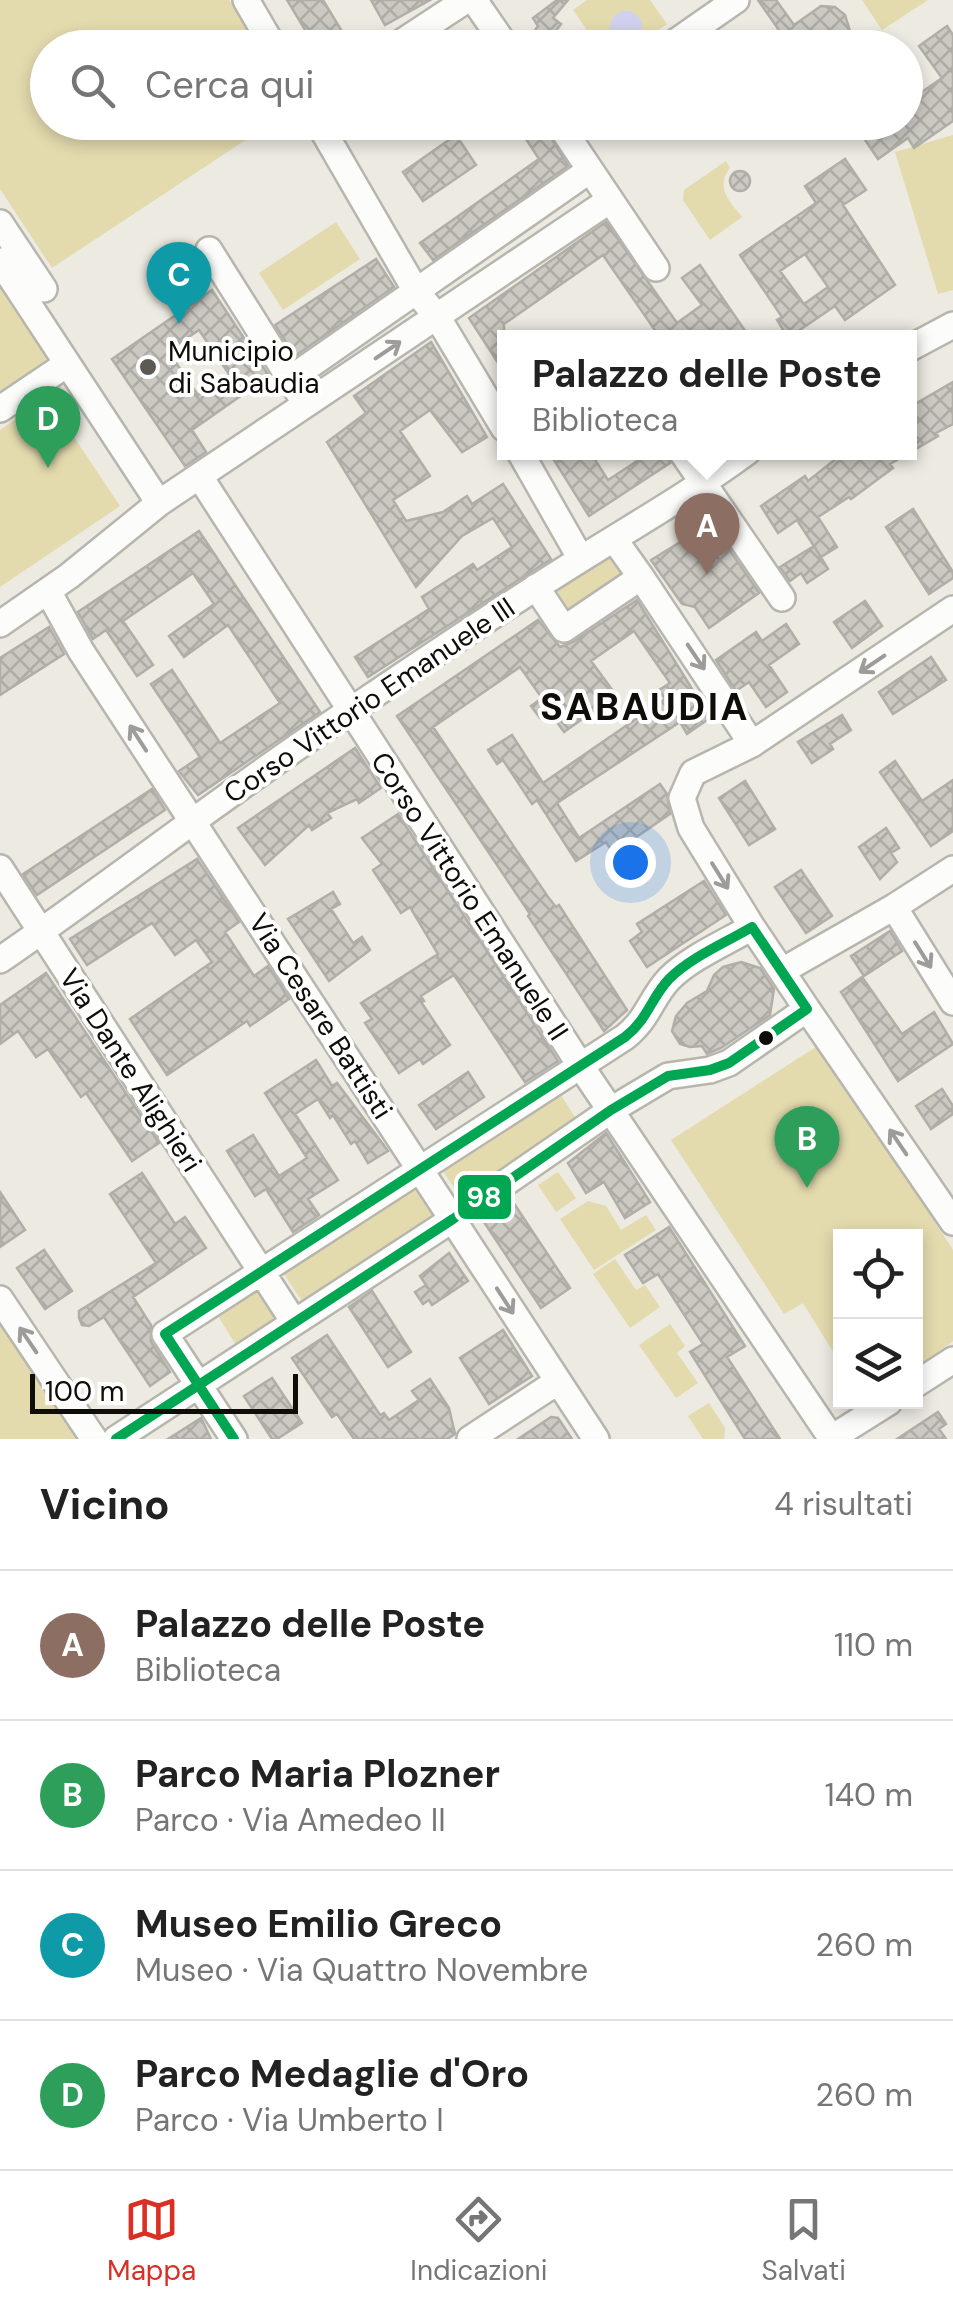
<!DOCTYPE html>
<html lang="it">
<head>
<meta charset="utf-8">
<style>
  body { margin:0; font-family:"DM Sans",sans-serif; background:#f6f6f6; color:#222 }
  .controls { position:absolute; right:30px; bottom:30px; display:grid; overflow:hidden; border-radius:0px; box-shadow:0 5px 15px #0003 }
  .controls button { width:90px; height:90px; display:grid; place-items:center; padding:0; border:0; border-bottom:2px solid #e0e0e0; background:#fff; color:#222; font:50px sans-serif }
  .scale { position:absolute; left:30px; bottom:25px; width:268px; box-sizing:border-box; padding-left:10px; border:5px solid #0e0d07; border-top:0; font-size:28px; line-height:35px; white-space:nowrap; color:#0e0d07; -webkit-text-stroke:8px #fff; paint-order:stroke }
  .you { position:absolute; left:630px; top:862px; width:35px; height:35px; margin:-25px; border:8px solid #fff; border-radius:50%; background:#1a73e8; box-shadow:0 0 0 15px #1a73e833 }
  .badge { display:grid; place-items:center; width:65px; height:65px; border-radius:50%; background:#d93025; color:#fff; font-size:32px; font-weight:700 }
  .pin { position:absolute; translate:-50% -82px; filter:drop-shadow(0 2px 5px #0008) }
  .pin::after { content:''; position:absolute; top:52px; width:35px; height:30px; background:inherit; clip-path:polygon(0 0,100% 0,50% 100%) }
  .popup { position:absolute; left:497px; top:330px; width:420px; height:130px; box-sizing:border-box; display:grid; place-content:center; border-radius:0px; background:#fff; filter:drop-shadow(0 2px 8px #0005); font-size:32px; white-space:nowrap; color:#767676 }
  .popup b { font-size:38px; color:#222 }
  .popup::after { content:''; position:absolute; left:50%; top:100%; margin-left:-20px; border:20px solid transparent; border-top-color:#fff }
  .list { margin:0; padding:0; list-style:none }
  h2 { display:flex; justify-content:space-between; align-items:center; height:130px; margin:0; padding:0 40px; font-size:42px }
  h2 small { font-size:32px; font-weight:400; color:#767676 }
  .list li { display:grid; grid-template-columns:65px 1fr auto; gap:30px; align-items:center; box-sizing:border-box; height:150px; padding:0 40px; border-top:2px solid #e0e0e0 }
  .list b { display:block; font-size:38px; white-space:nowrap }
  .list p { margin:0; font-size:32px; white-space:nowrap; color:#767676 }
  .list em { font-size:32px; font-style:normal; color:#767676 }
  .icon { flex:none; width:55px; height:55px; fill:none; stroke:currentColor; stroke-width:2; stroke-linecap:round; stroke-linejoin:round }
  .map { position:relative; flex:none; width:953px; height:1439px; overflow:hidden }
  .search { position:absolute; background:#fff; box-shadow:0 5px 15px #0003; left:30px; right:30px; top:30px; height:110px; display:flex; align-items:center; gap:25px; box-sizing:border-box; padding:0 35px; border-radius:55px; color:#767676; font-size:38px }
  .sheet { height:730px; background:#fff }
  nav { display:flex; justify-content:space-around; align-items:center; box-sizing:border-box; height:140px; border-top:2px solid #e0e0e0; background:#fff; font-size:28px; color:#767676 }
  nav a { display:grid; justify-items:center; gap:5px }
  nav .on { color:#d93025 }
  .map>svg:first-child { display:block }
  .green { fill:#e3daae }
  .water { fill:#d0d1ee }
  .building { fill:url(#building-cross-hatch); stroke:#b0aea7; stroke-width:2.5; fill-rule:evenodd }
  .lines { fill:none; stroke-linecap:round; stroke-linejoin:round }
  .minor-casing { stroke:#b7b6ae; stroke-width:30 }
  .minor { stroke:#fcfcfa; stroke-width:25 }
  .bus-1-casing { stroke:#fff; stroke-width:18 }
  .bus-1 { stroke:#00a651; stroke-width:10 }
  .oneway { stroke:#9d9c99 }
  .poi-dot { fill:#5c5a53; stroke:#fff; stroke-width:4 }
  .bus-dot { fill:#0e0d07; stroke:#fff; stroke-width:4 }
  .labels { text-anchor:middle; stroke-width:8; stroke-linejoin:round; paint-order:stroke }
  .poi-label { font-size:28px; fill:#0e0d07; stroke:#fff; text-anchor:start }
  .street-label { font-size:28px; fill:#0e0d07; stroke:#fff }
  .district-label { font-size:38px; font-weight:bold; letter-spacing:2.5px; fill:#0e0d07; stroke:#fff }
  .line-badge { stroke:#fff; stroke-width:4 }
  .badge-label { font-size:28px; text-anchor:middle; font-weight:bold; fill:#fff }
</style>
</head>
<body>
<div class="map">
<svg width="953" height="1439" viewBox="0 0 953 1439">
  <defs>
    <pattern id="building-cross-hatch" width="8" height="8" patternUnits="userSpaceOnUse" patternTransform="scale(2.5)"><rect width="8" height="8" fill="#cbc9c2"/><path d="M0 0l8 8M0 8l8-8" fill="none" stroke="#adaba5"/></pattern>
  </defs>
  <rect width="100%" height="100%" fill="#eceae1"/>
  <path class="green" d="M0,0H229L258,47L48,48V122L271,123L52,268L0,189Z
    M587,0H650L667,24L634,47H599L573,10Z
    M862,0H928L882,30Z
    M953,135V290L938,294L895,152Z
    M726,161L730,168C715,187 729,201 742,217L710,240L683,200L684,190Z
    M336,222L360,259L283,310L259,273Z
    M0,279L53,360L0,396Z
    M40,403L56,427L64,422L120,506L0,587V430Z
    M607,550L629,582L570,623L548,591Z
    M819,1045L953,1250V1341L916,1368V1236H840V1363L803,1303L784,1314L671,1140Z
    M559,1092L580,1125L463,1201L441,1168Z
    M558,1172L576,1198L556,1212L538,1185Z
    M421,1181L442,1213L304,1304L282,1271Z
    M588,1201L606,1206L621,1230L646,1215L656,1230L594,1270L560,1219Z
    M615,1259L636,1290L645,1285L660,1307L630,1328L593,1274Z
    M262,1287L284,1321L239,1350L218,1316Z
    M0,1315L81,1439H0Z
    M670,1324L685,1346L677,1353L698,1383L676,1398L639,1345Z
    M709,1403L725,1428L724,1439H703L688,1416Z"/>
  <path class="water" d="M610 27a16 16 0 1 1 32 0a16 16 0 1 1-32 0Z"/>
  <path class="building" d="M287,0H323L352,48H316Z
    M371,0H430L385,25Z
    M557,0H568L553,18L561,24L552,36L567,48H523L538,26L533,18Z
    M758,0H776L794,25L821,6L835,7L845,15L850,31L847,48H759L781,33Z
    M947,26L953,35V121L914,148L908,138L878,159L853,122H906V103L942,78L919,46Z
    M515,122H542L568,166L433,260L420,243L539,159Z
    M456,135L476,165L423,201L403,172Z
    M845,159L866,190L843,205L895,285L845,320L835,306L788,338L777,320L782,317L740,255L816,203L805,186ZM805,254L828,287L804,304L780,271Z
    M730 181a10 10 0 1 1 20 0a10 10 0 1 1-20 0Z
    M606,222L677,323L702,305L682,278L700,265L750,338H657L659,336L603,255L504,324V372L469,318Z
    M376,259L394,287L295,356L275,325Z
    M212,290L269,376L192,430L206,452L185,466L112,359ZM199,330L229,374L198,395L168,351Z
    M431,342L487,437L462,452L430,410L400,431L430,476L393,500L406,521L443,512L467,496L472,504L503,484L551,559L368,677L355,657L429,609L422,597L473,564L477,570L512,547L493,518L462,536L416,587L327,442L366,413L354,396Z
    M953,382V424L936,433L938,436L890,464L893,468L851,499L849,497L818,517L837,547L821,557L797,520L778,533L761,506L805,476L808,481L837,458L833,452H910V407Z
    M549,452H590L608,480L651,452H666L670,463L589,516Z
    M913,509L953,572V578L929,594L886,527Z
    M711,523L759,593L709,628L695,607L682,604L651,560Z
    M199,531L320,712L198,795L179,771L200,757L151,684L172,670L220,743L280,703L228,625L184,657L169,636L214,604L193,573L123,621L153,665L137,676L106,630L93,639L78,612Z
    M814,546L828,569L807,583L801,573L790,581L780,567Z
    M637,600L710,718L687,734L680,722L557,803L579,838L660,784L667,794L670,814L613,853L606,842L576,861L537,800L532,804L503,760L497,764L488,750L512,735L543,783L665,699L659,690L670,683L634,631L591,661L616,695L564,732L549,711L540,718L531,706L542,698L520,667L433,727L548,897L556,907L559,905L627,1010L604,1031L528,916L530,914L397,716L538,620L560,647L573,642Z
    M865,601L882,626L852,648L834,622Z
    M786,624L799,644L769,665L787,692L766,707L749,682L736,691L716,660L756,632L762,641Z
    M49,627L64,654L0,695V658Z
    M931,657L946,680L893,714L879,692Z
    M842,715L851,730L830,744L833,749L812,763L798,742Z
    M355,748L381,788L359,803L357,799L327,813L331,818L312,830L309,825L265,865L238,828Z
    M895,761L922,801L953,780V831L931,846L880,772Z
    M745,781L775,829L749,845L719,798Z
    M152,789L165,810L37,895L23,874Z
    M398,814L558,1061L525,1082L454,975L421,996L424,1001L421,1002L450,1045L423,1064L420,1059L399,1073L365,1023L372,1019L361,1003L438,954L410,907L401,913L373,870L382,864L362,838Z
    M886,828L899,848L891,853L897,862L880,879L859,847Z
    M197,859L239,922L225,932L254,976L268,966L289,999L250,1026L247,1021L167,1075L130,1019L212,962L196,940L175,955L152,923L87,965L70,939Z
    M801,870L832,916L806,933L775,887Z
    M704,881L726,915L647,967L630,941L642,932L637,924Z
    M333,892L340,904L331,909L353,943L362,937L370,950L329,981L288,919Z
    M890,931L902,951L864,976L851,956Z
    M741,962L760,968L774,989L770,1015L721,1048L707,1054L702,1046L690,1047L680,1044L672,1031L676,1016L687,1003L707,991L714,975L723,967Z
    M46,973L159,1143L132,1161L86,1093L81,1097L48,1049L36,1057L18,1031L0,1044V1005Z
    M862,977L902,1034L934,1012L953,1044L898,1081L841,992Z
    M316,1060L332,1086L337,1083L388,1151L368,1163L355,1141L351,1144L333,1115L330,1118L318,1099L295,1114L338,1180L308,1199L319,1215L293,1232L266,1189L255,1196L227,1151L253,1135L279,1176L307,1158L265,1093Z
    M468,1072L484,1097L436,1129L419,1105Z
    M942,1089L953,1106V1114L931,1129L916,1106Z
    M606,1133L650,1202L625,1218L604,1182L586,1193L568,1163Z
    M142,1173L175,1224L185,1217L206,1248L133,1297L151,1325V1342L170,1372L150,1386L104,1317L89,1326L82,1325L79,1318V1311L156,1263L110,1194Z
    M0,1192L25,1230L0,1247Z
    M511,1199L570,1288L541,1308L482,1219Z
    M669,1227L745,1346L727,1357L780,1439H745L690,1352L703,1344L658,1274L643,1283L625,1255Z
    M44,1250L72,1291L45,1309L17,1268Z
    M449,1253L468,1281L432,1305L429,1300L423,1304L415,1292L426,1285L420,1276Z
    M372,1291L411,1352L388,1367L349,1307Z
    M503,1330L532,1376L489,1404L460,1358Z
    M327,1335L380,1415L384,1413L389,1420L419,1400L412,1391L430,1379L449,1408L455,1434L447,1439H354L337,1414L332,1417L292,1358Z
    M272,1378L302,1423L277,1439H272L244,1396Z
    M938,1412L946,1424L939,1429L946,1439H897Z
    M551,1417L558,1418L572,1439H518Z
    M201,1418L211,1439H168Z"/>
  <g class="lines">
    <defs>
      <path id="minor" d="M246,0L274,48
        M474,0L507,48
        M393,48L466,0
        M667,48L736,0
        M318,122L416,291L438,318L504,428
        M558,122L656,268
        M0,223L44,289
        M209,250L299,393
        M0,261L159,503
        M910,348L953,325
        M290,379L590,170
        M0,409L67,364
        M520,452L581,559
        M682,452L782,598
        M200,477L580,1065L832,1439
        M641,577L752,744
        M536,587L564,629L641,577L614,539
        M48,591L81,651L596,1439
        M0,624L69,576L159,503L610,200
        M0,868L294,1322
        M894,907L953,1002
        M752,927L691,828L682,798L693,773L752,744L953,609
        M0,960C119,878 232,789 353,709C428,658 504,607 581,559C637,524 694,491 747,452
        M782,971L894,907L953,869
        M807,1009L953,1222
        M0,1299L94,1439
        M916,1384L953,1360
        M116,1439L453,1219L611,1110L668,1076L710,1070L729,1063L807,1009L752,927C725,943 691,957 669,979C651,998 648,1019 625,1037L165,1334L234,1439
        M470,1439L557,1382
        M830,1439L889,1402"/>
    </defs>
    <use href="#minor" class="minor-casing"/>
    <use href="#minor" class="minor"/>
    <defs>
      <path id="bus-1" d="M116,1439L453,1219L611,1110L668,1076L710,1070L729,1063L807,1009L752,927C725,943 691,957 669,979C651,998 648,1019 625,1037L165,1334L234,1439"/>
    </defs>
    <use href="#bus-1" class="bus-1-casing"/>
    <use href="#bus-1" class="bus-1"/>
  </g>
  <defs><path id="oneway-shaft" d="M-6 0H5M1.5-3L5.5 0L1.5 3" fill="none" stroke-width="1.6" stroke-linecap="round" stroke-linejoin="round" transform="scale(2.5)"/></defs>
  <g class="oneway">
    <use href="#oneway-shaft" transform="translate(388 350) rotate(-34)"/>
    <use href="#oneway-shaft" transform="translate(696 657) rotate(56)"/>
    <use href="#oneway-shaft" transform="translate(872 664) rotate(146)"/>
    <use href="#oneway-shaft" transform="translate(138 738) rotate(-123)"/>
    <use href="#oneway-shaft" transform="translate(720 876) rotate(58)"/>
    <use href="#oneway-shaft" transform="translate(923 955) rotate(58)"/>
    <use href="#oneway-shaft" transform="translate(898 1142) rotate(-124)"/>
    <use href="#oneway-shaft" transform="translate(505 1301) rotate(57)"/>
    <use href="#oneway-shaft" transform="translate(28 1340) rotate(-124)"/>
  </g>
  <circle class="poi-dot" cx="148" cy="367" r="10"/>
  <circle class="bus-dot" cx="766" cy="1038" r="9"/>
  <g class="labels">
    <g class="poi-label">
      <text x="168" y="361">Municipio<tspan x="168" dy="32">di Sabaudia</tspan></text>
    </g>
    <g class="street-label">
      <text transform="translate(369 700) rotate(-34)" y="10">Corso Vittorio Emanuele III</text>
      <text transform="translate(470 896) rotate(57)" y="10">Corso Vittorio Emanuele II</text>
      <text transform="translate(321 1016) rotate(57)" y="10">Via Cesare Battisti</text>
      <text transform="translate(131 1070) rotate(57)" y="10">Via Dante Alighieri</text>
    </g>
    <g class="district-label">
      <text x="645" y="720">SABAUDIA</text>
    </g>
  </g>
  <rect class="line-badge" x="456" y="1173" width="57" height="48" rx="10" fill="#00a651"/>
  <g class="badge-label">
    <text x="484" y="1207">98</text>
  </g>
</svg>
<div class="controls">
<button><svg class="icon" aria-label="locate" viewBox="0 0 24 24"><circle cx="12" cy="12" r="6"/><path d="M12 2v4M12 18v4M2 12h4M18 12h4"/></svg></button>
<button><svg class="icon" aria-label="layers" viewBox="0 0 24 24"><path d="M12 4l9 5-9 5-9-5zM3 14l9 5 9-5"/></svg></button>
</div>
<div class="scale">100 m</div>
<div class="you"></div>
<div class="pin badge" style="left:707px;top:575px;background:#8d6e63">A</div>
<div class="popup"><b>Palazzo delle Poste</b>Biblioteca</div>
<div class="pin badge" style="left:807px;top:1188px;background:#2e9e5b">B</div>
<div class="pin badge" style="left:179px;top:324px;background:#0f9aa8">C</div>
<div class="pin badge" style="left:48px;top:468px;background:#2e9e5b">D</div>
<div class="search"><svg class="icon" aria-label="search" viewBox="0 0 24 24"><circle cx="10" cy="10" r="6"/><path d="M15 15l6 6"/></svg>Cerca qui</div>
</div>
<section class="sheet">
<h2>Vicino<small>4 risultati</small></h2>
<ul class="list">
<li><span class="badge" style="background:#8d6e63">A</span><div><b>Palazzo delle Poste</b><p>Biblioteca</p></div><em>110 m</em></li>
<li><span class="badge" style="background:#2e9e5b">B</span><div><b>Parco Maria Plozner</b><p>Parco · Via Amedeo II</p></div><em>140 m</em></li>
<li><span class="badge" style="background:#0f9aa8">C</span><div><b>Museo Emilio Greco</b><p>Museo · Via Quattro Novembre</p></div><em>260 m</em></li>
<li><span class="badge" style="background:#2e9e5b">D</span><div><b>Parco Medaglie d'Oro</b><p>Parco · Via Umberto I</p></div><em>260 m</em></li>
</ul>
</section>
<nav>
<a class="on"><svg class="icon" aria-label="map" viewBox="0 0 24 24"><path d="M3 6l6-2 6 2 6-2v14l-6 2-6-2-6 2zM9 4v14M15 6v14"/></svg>Mappa</a>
<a><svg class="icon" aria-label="directions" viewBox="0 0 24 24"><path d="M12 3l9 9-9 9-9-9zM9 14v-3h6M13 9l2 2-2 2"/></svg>Indicazioni</a>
<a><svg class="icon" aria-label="saved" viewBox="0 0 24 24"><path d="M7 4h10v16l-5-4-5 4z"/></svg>Salvati</a>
</nav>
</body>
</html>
